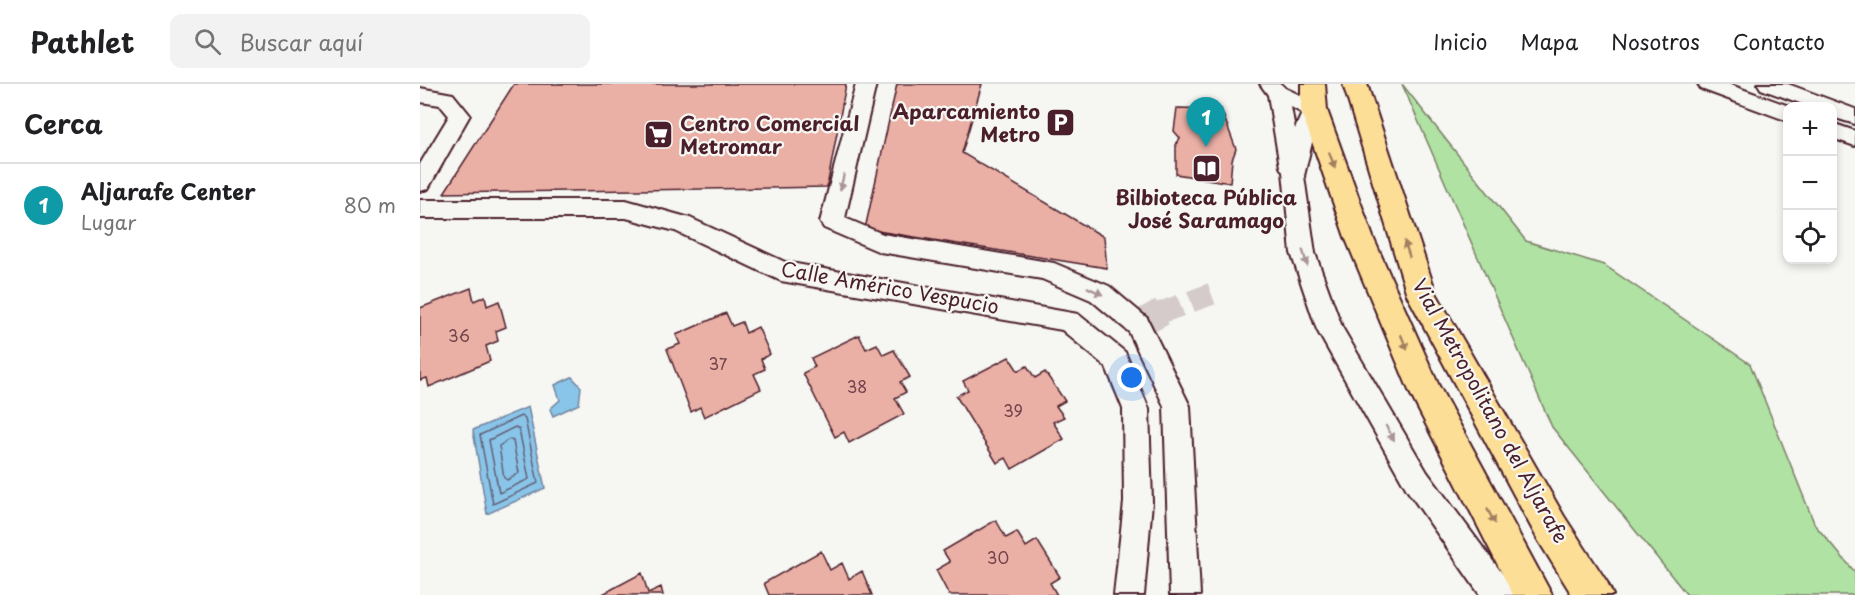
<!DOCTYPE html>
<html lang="es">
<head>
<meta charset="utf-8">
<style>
  body { margin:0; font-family:"Playpen Sans",sans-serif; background:#f2f2f2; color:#202124 }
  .controls { position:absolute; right:18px; top:18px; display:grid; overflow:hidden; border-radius:12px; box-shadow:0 3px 9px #0003 }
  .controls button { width:54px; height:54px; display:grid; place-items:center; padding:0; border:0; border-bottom:2px solid #e0e0e0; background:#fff; color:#202124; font:30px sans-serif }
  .you { position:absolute; left:712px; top:294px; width:21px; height:21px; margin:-15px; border:4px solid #fff; border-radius:50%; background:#1a73e8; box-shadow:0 0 0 9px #1a73e833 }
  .badge { display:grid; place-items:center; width:39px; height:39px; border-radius:50%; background:#4a1f2b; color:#fff; font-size:20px; font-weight:700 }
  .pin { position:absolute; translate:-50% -50px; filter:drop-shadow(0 2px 3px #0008) }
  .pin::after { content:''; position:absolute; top:32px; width:21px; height:18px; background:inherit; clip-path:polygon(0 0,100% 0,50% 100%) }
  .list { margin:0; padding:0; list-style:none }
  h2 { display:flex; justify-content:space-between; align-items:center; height:78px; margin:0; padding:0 24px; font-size:26px }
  h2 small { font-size:20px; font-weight:400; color:#757577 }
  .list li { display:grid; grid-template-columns:39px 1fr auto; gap:18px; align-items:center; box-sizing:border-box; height:84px; padding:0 24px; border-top:2px solid #e0e0e0 }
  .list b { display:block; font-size:22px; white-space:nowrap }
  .list p { margin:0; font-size:20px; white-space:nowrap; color:#757577 }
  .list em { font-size:20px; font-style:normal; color:#757577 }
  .icon { flex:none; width:33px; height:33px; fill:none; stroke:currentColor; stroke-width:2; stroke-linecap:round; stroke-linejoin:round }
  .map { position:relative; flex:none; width:1435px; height:511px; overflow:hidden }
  header { display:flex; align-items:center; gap:36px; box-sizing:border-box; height:84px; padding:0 30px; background:#fff; border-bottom:2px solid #e0e0e0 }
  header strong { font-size:28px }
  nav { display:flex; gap:33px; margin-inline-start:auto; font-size:21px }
  .search { width:420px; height:54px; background:#f2f2f2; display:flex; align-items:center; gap:15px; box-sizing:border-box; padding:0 21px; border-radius:12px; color:#757577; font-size:22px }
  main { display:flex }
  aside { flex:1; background:#fff }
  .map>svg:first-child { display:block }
  .green { fill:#afe2a3; stroke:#7c8067; stroke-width:1.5 }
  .water { fill:#89c5e9; stroke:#70839d; stroke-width:1.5 }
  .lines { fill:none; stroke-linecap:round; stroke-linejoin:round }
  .shore { stroke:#636177; stroke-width:1.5 }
  .building { fill:#eab0a6; stroke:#4a1f2b; stroke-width:1.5 }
  .minor-tunnel-far1 { stroke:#d4cbca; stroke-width:22; stroke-dasharray:22 11; stroke-linecap:butt }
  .minor-tunnel { stroke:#d4cbca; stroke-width:28; stroke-dasharray:28 14; stroke-linecap:butt }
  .minor-casing { stroke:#4a1f2b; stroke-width:4 }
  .major-casing { stroke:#4a1f2b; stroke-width:4 }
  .minor { fill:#f6f6f2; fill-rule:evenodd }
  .major { fill:#fcde96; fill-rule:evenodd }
  .oneway { fill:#a37e60 }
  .oneway2 { fill:#a99598 }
  .labels { text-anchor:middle; stroke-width:4.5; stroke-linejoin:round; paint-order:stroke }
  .number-label { font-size:16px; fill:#72434a }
  .poi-label { font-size:20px; font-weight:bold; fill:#4a1f2b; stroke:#f6f6f2; text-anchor:end }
  .street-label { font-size:20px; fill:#4a1f2b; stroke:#f6f6f2 }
</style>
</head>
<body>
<header>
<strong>Pathlet</strong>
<div class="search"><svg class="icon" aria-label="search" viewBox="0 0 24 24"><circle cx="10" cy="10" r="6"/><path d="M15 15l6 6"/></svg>Buscar aquí</div>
<nav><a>Inicio</a><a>Mapa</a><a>Nosotros</a><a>Contacto</a></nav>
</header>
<main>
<aside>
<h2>Cerca<small></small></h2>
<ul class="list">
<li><span class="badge" style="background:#0f9aa8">1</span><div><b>Aljarafe Center</b><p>Lugar</p></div><em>80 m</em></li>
</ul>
</aside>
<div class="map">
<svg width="1435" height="511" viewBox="0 0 1435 511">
  <rect width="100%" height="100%" fill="#f6f6f2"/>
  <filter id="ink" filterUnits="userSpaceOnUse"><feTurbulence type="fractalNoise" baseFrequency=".0167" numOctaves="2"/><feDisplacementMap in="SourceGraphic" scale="12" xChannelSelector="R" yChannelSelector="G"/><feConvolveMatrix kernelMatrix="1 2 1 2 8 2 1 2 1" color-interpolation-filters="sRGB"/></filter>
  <g filter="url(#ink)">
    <path class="green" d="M982,0L1106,157L1184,181L1330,280L1395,441L1435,488V511H1267L1132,343Z"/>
    <path class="water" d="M152,293L161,303L159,320L133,332L130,325L140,316L135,301Z
      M108,323L125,404L67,430L53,346Z"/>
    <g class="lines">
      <path class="shore" d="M101,332L105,335L118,399L73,420L60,351Z
        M95,343L99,345L109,395L79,409L69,356Z
        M89,355L93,357L99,389L87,396L84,394L79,362Z"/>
    </g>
    <path class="building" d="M94,0H426L407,103L24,109Z
      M477,0H562L542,69L684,153L687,184L445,145Z
      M757,24L801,25L816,65L812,76L810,99L756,90V60L760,54L754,47Z
      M51,204L54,217L65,212L67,222L79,217L86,243L76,247L78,257L66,262L70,277L9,303L7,294L0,296V224Z
      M306,229L312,242L322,238L326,249L338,243L350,270L341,275L345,285L334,290L341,305L284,333L280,323L271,328L247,265L260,260L256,251Z
      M439,251L446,265L457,260L463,271L474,266L490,293L480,298L486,308L475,314L484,330L429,359L424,348L415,353L383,289L395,283L391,274Z
      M589,273L598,287L607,282L615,294L625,288L645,317L636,322L644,333L633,338L644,355L592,385L586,374L577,379L536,312L548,306L543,297Z
      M576,436L586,454L597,448L606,463L617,456L640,493L630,499L637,511H529L516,486L530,478L523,467Z
      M401,467L410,486L422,479L429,495L442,487L452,511H349L344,499Z
      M222,489L228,509L241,503L243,511H181Z"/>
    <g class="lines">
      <path class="minor-tunnel-far1" d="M740,229L794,209"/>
      <path class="minor-tunnel" d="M718,241L742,228"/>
      <defs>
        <path id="minor" d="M436,0H456L425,134L463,150L634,179L689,202L727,234L770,322L780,511H750L744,322L709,248L671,216L622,195L460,168L404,144L400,138Z
          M840,0H861L865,4L901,21L904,26L894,50L884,92L895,169L922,243L1007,388L1090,500L1094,511H1060L987,406L897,246L871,169L863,88L860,83L848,11ZM871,23L882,29L875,45Z
          M1278,0H1308L1369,22L1368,37L1281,5Z
          M1338,0H1368L1435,25V40L1412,33V22H1388L1341,5Z
          M0,4L33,10L50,31L8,105L0,107V80L29,32L20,21L0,18Z
          M1412,39L1435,47V62L1412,54Z
          M0,116H206L270,134L365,178L658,230L705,268L729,325L732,418L724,511H694L704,418L703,325L686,283L642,246L361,197L255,147L206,134H0Z"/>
        <path id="major" d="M881,0H905L907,26L953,153L1019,302L1132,511H1093L990,309L925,153L881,26Z
          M923,0H947L1016,209L1144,432L1187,498L1193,511H1152L1118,456L987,211Z"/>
      </defs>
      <use href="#minor" class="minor-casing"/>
      <use href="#major" class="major-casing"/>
      <use href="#minor" class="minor"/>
      <use href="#major" class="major"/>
    </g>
    <defs><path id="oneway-solid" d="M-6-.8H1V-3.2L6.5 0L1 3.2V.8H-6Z" transform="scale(1.5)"/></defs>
    <g class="oneway">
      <use href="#oneway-solid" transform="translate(912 76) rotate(70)"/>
      <use href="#oneway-solid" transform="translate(987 165) rotate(-108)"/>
      <use href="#oneway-solid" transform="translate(984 258) rotate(67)"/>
      <use href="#oneway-solid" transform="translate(1071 432) rotate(62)"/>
    </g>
    <g class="oneway2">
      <use href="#oneway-solid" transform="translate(422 98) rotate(104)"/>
      <use href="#oneway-solid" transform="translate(885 174) rotate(74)"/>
      <use href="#oneway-solid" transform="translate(675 207) rotate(26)"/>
      <use href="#oneway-solid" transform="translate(970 349) rotate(60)"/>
    </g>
  </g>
  <defs>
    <symbol id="parking-square" viewBox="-11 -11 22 22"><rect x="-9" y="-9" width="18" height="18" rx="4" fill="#4a1f2b" stroke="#f6f6f2"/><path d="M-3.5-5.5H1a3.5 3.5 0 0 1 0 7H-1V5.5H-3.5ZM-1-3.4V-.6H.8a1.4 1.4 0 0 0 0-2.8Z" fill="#fff"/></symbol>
    <symbol id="supermarket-square" viewBox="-11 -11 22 22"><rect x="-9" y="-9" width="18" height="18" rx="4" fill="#4a1f2b" stroke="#f6f6f2"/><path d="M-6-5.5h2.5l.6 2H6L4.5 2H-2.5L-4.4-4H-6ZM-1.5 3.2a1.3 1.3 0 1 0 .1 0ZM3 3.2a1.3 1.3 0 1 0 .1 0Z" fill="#fff"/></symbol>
    <symbol id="library-square" viewBox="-11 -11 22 22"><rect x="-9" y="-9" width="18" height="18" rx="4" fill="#4a1f2b" stroke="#f6f6f2"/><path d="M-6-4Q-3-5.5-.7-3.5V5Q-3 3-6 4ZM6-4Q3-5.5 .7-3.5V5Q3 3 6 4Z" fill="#fff"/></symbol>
  </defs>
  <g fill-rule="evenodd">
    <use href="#parking-square" x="624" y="22" width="33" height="33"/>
    <use href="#supermarket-square" x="222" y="34" width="33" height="33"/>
    <use href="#library-square" x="770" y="68" width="33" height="33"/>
  </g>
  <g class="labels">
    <g class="number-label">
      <text x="39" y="258">36</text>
      <text x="298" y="286">37</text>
      <text x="437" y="309">38</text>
      <text x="593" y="333">39</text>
      <text x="578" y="480">30</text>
    </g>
    <g class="poi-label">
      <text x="620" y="35">Aparcamiento<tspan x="620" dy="23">Metro</tspan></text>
      <text x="260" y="47" text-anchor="start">Centro Comercial<tspan x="260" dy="23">Metromar</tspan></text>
      <text x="786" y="121" text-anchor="middle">Bilbioteca Pública<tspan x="786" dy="23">José Saramago</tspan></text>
    </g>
    <g class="street-label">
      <text transform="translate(470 204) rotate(10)" y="7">Calle Américo Vespucio</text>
      <text transform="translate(1070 327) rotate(61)" y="7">Vial Metropolitano del Aljarafe</text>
    </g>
  </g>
</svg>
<div class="controls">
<button>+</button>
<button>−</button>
<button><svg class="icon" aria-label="locate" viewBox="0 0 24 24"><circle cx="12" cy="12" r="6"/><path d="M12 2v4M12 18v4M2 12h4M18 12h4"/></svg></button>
</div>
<div class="you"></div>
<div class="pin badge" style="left:786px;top:63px;background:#0f9aa8">1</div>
</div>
</main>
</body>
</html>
